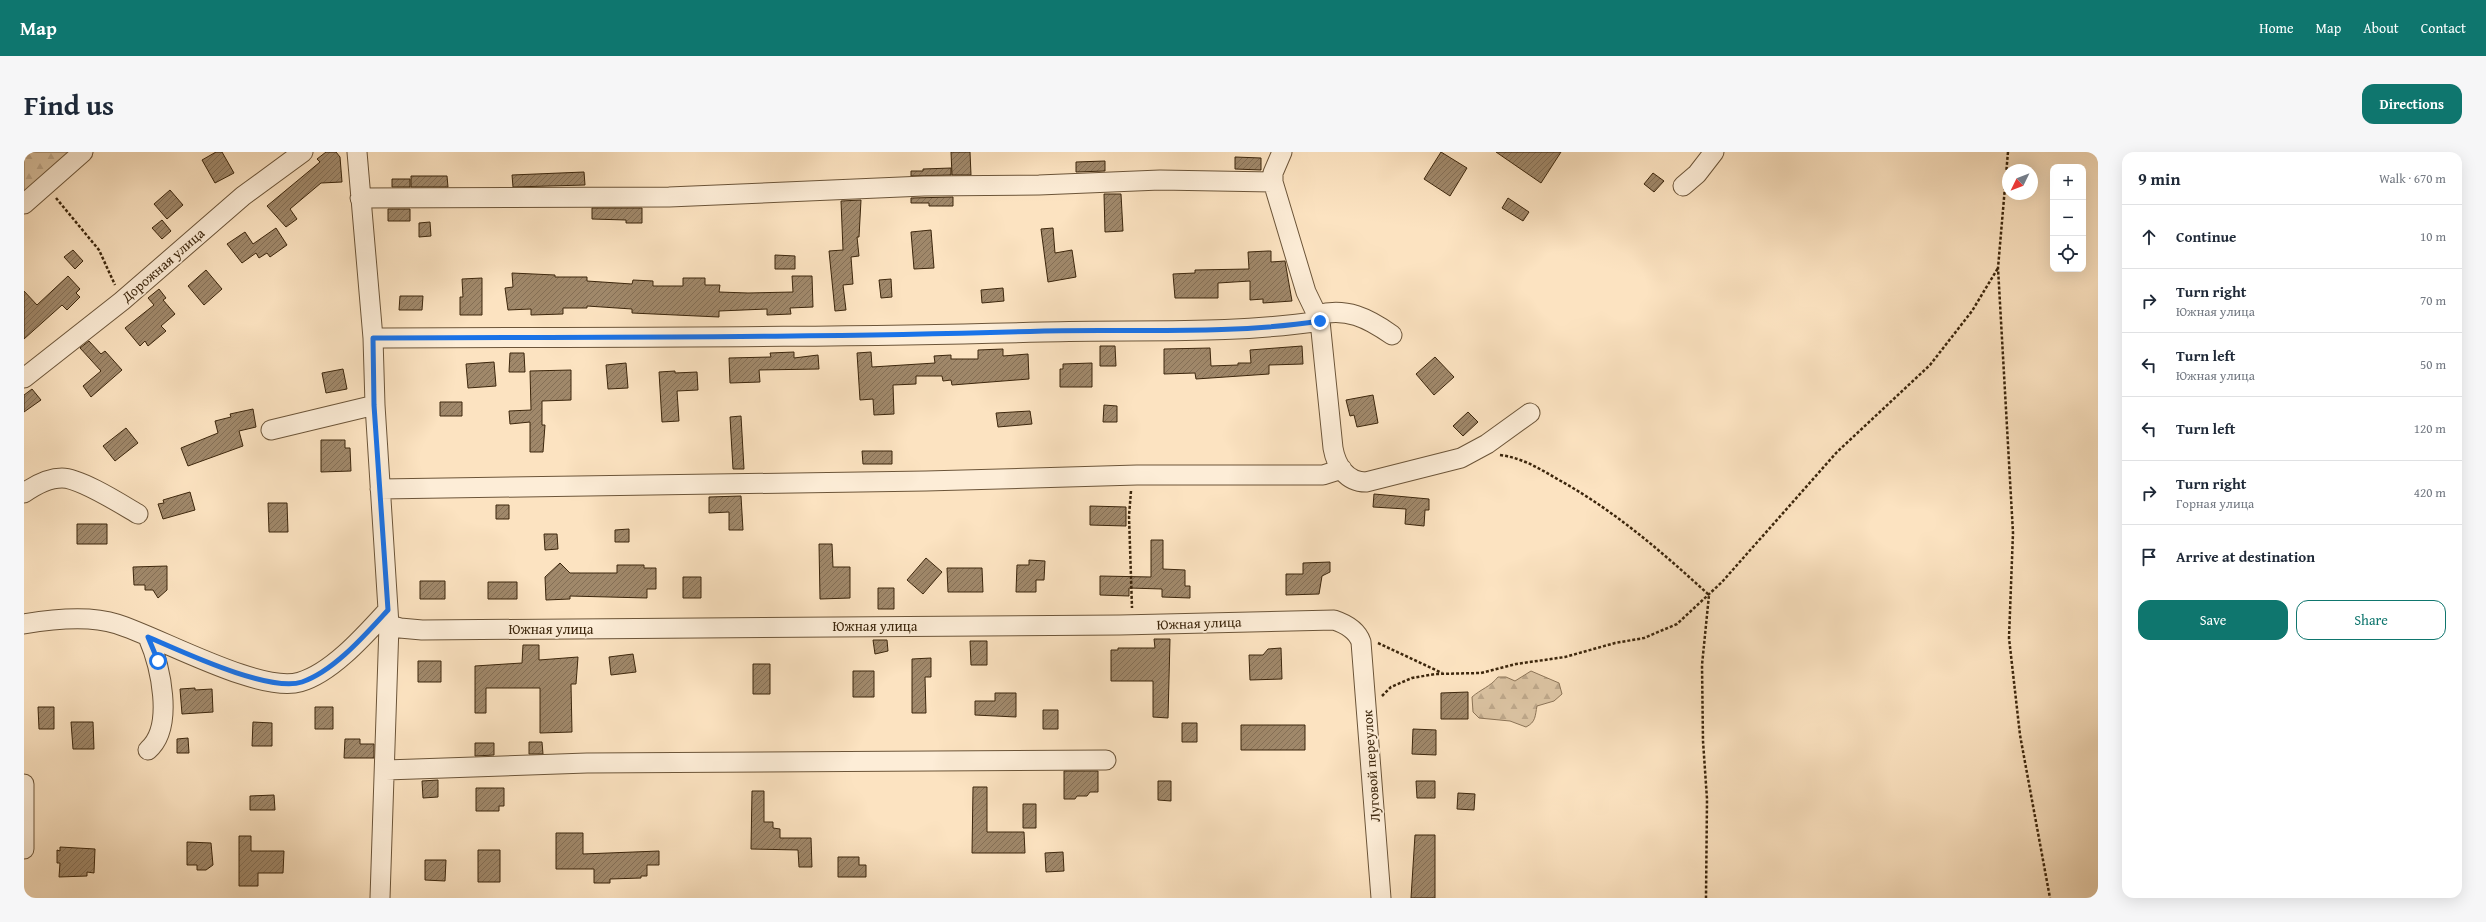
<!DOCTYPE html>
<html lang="en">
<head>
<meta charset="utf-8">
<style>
  body { margin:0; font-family:"Gentium Book Plus",serif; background:#f6f6f7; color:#1f2937 }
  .controls { position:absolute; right:12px; top:12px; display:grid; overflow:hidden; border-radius:8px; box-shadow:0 4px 16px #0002 }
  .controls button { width:36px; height:36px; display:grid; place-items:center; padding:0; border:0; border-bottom:1px solid #e0e1e3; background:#fff; color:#1f2937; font:20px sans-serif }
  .compass { position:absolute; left:1978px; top:12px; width:36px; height:36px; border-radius:50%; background:#fff; box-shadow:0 4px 16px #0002; rotate:227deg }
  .stop { position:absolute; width:12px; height:12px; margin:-9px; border:3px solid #1a73e8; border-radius:50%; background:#fff }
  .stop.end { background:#1a73e8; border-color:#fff; box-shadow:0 1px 4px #0008 }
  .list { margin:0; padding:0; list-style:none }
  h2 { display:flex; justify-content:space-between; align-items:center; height:52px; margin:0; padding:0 16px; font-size:17px }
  h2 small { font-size:13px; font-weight:400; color:#747a83 }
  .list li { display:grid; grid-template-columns:26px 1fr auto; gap:12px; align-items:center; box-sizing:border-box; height:64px; padding:0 16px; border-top:1px solid #e0e1e3 }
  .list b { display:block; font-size:15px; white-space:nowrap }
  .list p { margin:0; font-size:13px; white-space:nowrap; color:#747a83 }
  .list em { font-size:13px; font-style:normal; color:#747a83 }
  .actions { display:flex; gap:8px; padding:12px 16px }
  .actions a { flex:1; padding:9px 0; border:1px solid #0f766e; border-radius:12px; text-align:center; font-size:14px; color:#0f766e }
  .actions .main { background:#0f766e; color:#fff }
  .icon { flex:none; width:22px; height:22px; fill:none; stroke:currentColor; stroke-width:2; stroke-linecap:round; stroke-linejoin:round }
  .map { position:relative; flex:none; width:2074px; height:746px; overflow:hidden; border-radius:12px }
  header { display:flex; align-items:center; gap:24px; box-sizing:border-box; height:56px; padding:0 20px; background:#0f766e; color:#fff }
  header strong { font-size:19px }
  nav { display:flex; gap:22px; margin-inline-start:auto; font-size:14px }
  .intro { display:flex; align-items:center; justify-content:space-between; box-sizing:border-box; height:96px; padding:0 24px }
  h1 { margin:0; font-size:28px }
  .button { padding:10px 18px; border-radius:12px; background:#0f766e; color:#fff; font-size:14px; font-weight:700 }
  main { display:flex; gap:24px; padding:0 24px }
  aside { flex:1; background:#fff; border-radius:12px; box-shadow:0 4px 16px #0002 }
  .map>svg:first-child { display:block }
  .forest { fill:url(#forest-firs); stroke:#8c7457 }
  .building { fill:url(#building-hatch); stroke:#3c260c }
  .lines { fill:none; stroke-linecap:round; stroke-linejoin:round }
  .minor-casing { stroke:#6c5539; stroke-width:21 }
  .path { stroke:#3c260c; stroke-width:2.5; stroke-dasharray:3 2; stroke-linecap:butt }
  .minor { stroke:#fdedd7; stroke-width:19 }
  .route { stroke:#1a73e8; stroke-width:5 }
  .labels { text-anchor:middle; stroke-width:3.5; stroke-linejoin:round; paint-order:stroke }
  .street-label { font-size:14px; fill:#3c260c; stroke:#fdedd7 }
</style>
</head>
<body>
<header>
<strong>Map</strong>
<nav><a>Home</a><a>Map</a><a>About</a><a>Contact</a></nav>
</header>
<div class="intro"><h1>Find us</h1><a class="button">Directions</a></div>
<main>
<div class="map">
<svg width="2074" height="746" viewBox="0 0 2074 746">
  <defs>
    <pattern id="forest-firs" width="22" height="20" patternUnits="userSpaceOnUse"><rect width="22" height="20" fill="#dbc3a2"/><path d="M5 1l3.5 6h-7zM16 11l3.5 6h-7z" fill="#bda78a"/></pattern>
    <pattern id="building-hatch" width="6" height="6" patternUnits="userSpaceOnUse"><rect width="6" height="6" fill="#a0886a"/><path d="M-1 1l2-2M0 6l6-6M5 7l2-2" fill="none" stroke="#846f56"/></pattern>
  </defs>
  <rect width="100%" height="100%" fill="#fce3c1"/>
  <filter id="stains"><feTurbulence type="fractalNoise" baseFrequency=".005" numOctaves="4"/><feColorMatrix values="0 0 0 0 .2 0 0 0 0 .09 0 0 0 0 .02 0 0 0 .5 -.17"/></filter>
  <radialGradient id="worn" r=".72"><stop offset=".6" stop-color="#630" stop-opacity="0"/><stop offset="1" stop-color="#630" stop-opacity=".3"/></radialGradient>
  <path class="forest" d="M0,0H47L0,42Z
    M1507,519L1535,531L1538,542L1530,549L1513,554C1511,564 1512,570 1502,575L1486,569L1455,566L1449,560L1448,545C1457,537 1466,535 1474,525H1482L1491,529Z"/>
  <path class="building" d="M192,0H198L210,21L191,31L178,8Z
    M302,0H312L316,5L318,30L297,31L266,57L273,67L262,75L243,54L296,10L293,7Z
    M927,0H946L947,23H928Z
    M1417,0L1443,16L1426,44L1400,27Z
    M1472,0H1537L1517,31Z
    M1211,5L1237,6V18L1211,17Z
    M1081,9V19L1052,20V10Z
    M927,16V23L887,24V19H899V17Z
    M560,20L561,33L489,35L488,23Z
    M1629,21L1640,29L1630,40L1620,32Z
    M387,24H423L424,35H387Z
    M368,27H386V35H368Z
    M146,38L159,53L143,67L130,52Z
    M1080,42H1097L1099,79L1081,80Z
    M929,45V54H905V51H887V46Z
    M1484,46L1505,60L1499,69L1478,56Z
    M837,48L835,85H833L835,104L827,105L829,132L819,133L822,158L811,159L805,99L819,98L817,49Z
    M568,56H618V71H602V68L568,67Z
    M364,57H386V69H364Z
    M138,68L147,79L138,87L128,76Z
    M406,70L407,84L395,85V71Z
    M252,76L263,93L246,105L243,101L235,106L232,101L218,111L203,92L221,80L229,92Z
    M1029,76L1031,101L1048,98L1052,125L1024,130L1017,77Z
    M907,78L910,116L890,117L887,80Z
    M49,98L59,109L51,117L40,105Z
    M1244,99H1247V110L1261,109L1268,149L1239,151V147L1226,148V129L1194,131V146H1151L1149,122L1171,121V118L1225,117L1224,100Z
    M751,103L771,104V117H751Z
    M182,118L198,137L180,153L164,134Z
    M488,121L531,123V125H563V129L608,132L609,128L629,129V134H659V126H681V133H696L695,140L724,141L769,140L768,124H788L789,155L766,156L767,162L743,163V157L695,159V165L608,161V157L563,154V156H539V162L507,163V157L484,158L481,136L489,135Z
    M44,124L56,137L52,141L56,145L43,158L38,153L0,187V139L13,153Z
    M458,126V163H436V145H439L438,127Z
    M867,127L868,145L857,146L855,128Z
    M979,136L980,149L958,151L957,138Z
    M135,137L142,146L139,148L151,162L137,174L142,179L124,194L121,189L116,194L101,176L130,153L124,146Z
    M376,144H399L398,158H375Z
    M65,189L77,202L81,199L98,218L67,245L59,234L77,219L56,196Z
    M1076,194H1091L1092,214H1076Z
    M1278,194L1279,212L1245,213V222L1172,227L1171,221L1140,222V197L1186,196L1187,214L1214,213V211H1227L1226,198Z
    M979,197V204L1004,202L1005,227L928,233L927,228L919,229L918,224H892V232L869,233L870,262L850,263L849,247L836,248L833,201L847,200L848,215L911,211L910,204L927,203V207H954V198Z
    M770,200V206L794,203L795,217L735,218L736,230L706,231L705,206L747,205L746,201Z
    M486,201H500L501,220H485Z
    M1411,205L1430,225L1410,243L1392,222Z
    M470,210L472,234L444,236L442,212Z
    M602,211L604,236L584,237L582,213Z
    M1068,211V235H1036V217H1039V212Z
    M319,217L323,237L302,241L298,221Z
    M547,218V248L518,249V273H521L519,300H506V270L486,272L485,259L507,258L506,219Z
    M651,219V221L673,220L674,238L653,239L655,269L638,270L635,220Z
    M8,237L17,248L0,260V243Z
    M1349,243L1354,271L1333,275L1330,263L1326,264L1322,248Z
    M416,250H438V264H416Z
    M1080,253L1093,254V270H1079Z
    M229,257L232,275L215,279L219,294L164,314L157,296L194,281L191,269L207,265L206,262Z
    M1006,259L1008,272L974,275L972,261Z
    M1444,260L1454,270L1439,284L1429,274Z
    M717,264L720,317H709L706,265Z
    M102,276L114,291L91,309L79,294Z
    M297,288H321V296H326L327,319L297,320Z
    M838,299H868V312H839Z
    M166,340L171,358L139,367L134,352L140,351L139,348Z
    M1350,342L1405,347V358H1401L1400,374L1381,372L1382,357L1349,355Z
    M717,344L719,378H705V360L685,361V345Z
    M244,351H263L264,380H245Z
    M472,353H485V367H472Z
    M1066,354L1102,355V374L1066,373Z
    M53,372H83V392H53Z
    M605,377V390H591V378Z
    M520,382H533L534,397L521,398Z
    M1127,388H1139V417L1161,418V434H1166V446L1138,445V437L1105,436V444L1076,443V424L1127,425Z
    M795,392H808L809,415H826V446L796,447Z
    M902,406L918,420L899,442L883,428Z
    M1005,408L1021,409L1020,428H1012V440H992L993,413H1005Z
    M1306,410V420L1298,424L1295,442L1262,443V422H1279V411Z
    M536,411L546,421H593V413H620V416H632V437H623V446L546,444V447L522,448L521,425Z
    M143,414V438L134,446L129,438H121V433H110L109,415Z
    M923,416H958L959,440H924Z
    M659,425H677V446H659Z
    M396,429H421V447H396Z
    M464,430H493V447H464Z
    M854,436H870V457H854Z
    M1130,487H1146L1144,566L1129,565V529H1087V498H1094V496H1131Z
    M849,488H863L864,499L851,502Z
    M946,489H963V513H947Z
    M499,493H515V508L554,505L552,532H547L548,580L516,581V536H462V561H451V514L498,511Z
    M1257,496L1258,527L1226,528L1225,503H1239L1244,497Z
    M609,502L612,520L587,523L585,505Z
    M907,506V525H901L902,561H888V507Z
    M394,509H417V530H394Z
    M729,512H746V542H729Z
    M829,519H850V545H829Z
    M171,536V538L188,537L189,560L158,562L156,537Z
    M1444,540V567H1417V541Z
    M971,541H992V565L951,563V549H971Z
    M14,555H30V577H15Z
    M291,555H309V577H291Z
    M1019,558H1034V577H1019Z
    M47,570H69L70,597H49Z
    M229,570L248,571V594H228Z
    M1158,571H1173V590H1158Z
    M1217,573H1281V598H1217Z
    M1389,577L1412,578V603L1388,602Z
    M164,586L165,601H153V587Z
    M321,587H336V592H350V606H320Z
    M505,590H518L519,602H505Z
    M451,591H470V603L451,604Z
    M1040,619H1074V640H1066L1063,644H1053L1051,647H1040Z
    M414,628V645L399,646L398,629Z
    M1134,629H1147V649L1134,648Z
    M1392,629H1411V646H1393Z
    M949,635H963V680H1000L1001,701H948Z
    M452,636H480V654H475V659H452Z
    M728,639H740V670H749V676L756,677V686H787L788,715H775L774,698L727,697Z
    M1434,641L1451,642L1450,658L1433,657Z
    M250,643L251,658H226V644Z
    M999,652H1012V676H999Z
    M532,681H559V702L635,699V713H623V724H617V726L586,727V731H570V717H532Z
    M1391,683H1411V746H1387Z
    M215,684H227V699H260L259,721H234V734H215Z
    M163,690L187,691L189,713L182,718H173V713H163Z
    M36,695L71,697L70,721L63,720V724L35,725L36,711H33V698L36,699Z
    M454,698H476V730H454Z
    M1039,700L1040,719L1022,720L1021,701Z
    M814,705H835V713H842V725H814Z
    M401,708H422L421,729L401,728Z"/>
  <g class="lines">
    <defs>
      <path id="minor" d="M333,0L349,186L351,253L365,473L356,746
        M1258,0L1249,21V30L1282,140L1296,169L1309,296C1312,313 1322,330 1342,330L1437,306L1463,292L1506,261
        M1659,34L1673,22L1690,0
        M336,46L645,45L900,34L1015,33L1136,28L1249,30
        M0,52L59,0
        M1293,163C1322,155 1344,166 1368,183
        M349,186C573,185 797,186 1020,180C1111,177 1205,183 1296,169
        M0,226L98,149L219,44L279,0
        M247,278L351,253
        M356,337L902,329L1113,323H1299L1318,317
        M0,341C10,334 25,326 38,326C56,326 97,352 114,362
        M0,472C29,467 65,463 93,472C135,485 236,542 276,530C308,521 342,482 364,458
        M365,473L376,476L398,478L1096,473L1310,468C1322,472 1333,478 1337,490L1357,746
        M124,598C151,575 136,513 124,485
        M362,618L563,611L1082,608
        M0,632V697"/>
    </defs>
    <use href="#minor" class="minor-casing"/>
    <path class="path" d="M1984,0L1974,116L1989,381L1985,486L1996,583L2026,746
      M32,46L75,98L91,133
      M1476,303C1499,306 1516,317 1535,328C1591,359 1638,400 1685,443L1678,513L1679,589L1683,647L1682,746
      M1107,339L1105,364L1108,456
      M1354,491L1418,521
      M1358,544L1367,535L1388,526L1411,522L1457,521L1492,512L1541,505L1591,491L1620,486L1653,472L1698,430L1813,300L1906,213L1948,159L1974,116"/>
    <use href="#minor" class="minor"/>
  </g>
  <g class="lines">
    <path class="route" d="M134,509L124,485C157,499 245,541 278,530C310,519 341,483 364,458L350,253L349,186C573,185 797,186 1020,179C1111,177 1205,183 1296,169"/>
  </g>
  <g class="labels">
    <g class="street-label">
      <text transform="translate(139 113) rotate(-41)" y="5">Дорожная улица</text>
      <text transform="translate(1175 471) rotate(-2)" y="5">Южная улица</text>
      <text x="851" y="479">Южная улица</text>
      <text x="527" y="482">Южная улица</text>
      <text transform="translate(1347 614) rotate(-94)" y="5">Луговой переулок</text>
    </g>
  </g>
  <rect width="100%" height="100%" filter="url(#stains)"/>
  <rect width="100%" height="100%" fill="url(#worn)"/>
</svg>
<div class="controls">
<button>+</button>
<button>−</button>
<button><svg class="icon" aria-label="locate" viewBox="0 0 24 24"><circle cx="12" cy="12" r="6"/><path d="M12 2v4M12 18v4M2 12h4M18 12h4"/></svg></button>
</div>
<svg class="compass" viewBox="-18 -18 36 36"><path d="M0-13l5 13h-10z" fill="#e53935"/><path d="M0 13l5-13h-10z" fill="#747a83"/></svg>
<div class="stop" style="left:134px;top:509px"></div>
<div class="stop end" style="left:1296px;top:169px"></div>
</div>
<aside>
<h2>9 min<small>Walk · 670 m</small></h2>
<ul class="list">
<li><svg class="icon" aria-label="ahead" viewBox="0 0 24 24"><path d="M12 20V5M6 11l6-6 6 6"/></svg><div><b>Continue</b></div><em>10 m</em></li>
<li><svg class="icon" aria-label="right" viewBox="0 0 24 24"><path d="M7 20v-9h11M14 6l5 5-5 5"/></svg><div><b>Turn right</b><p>Южная улица</p></div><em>70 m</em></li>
<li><svg class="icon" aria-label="left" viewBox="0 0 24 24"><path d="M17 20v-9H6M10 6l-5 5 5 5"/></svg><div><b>Turn left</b><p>Южная улица</p></div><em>50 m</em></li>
<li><svg class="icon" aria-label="left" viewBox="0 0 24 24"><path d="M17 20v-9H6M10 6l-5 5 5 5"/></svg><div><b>Turn left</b></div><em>120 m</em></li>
<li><svg class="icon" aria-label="right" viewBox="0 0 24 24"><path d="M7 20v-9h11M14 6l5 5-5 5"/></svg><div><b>Turn right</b><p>Горная улица</p></div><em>420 m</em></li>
<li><svg class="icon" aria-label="arrive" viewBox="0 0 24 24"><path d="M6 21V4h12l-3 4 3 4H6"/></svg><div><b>Arrive at destination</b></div></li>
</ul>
<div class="actions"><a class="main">Save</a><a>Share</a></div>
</aside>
</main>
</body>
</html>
